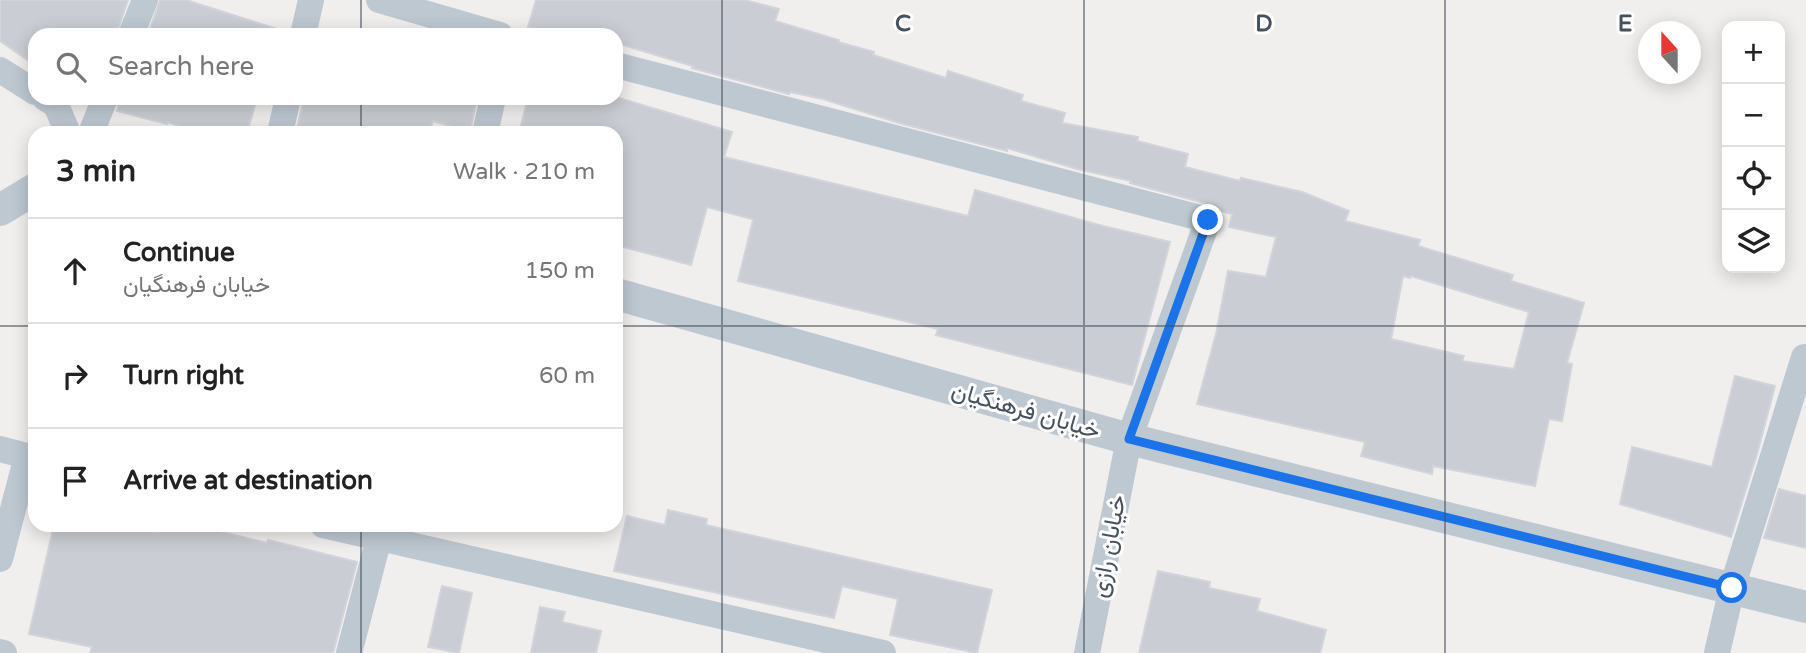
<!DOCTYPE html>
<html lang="en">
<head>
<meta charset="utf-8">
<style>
  body { margin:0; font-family:"Varela Round",Vazirmatn,sans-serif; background:#f6f6f6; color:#222 }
  .controls { position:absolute; right:21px; top:21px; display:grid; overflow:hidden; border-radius:14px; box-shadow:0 4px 18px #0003 }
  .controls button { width:63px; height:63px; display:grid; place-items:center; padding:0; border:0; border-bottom:2px solid #e0e0e0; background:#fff; color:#222; font:35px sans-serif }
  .compass { position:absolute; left:1638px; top:21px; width:63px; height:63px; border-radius:50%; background:#fff; box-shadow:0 4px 18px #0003; rotate:339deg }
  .stop { position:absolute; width:21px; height:21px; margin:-16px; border:5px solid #1a73e8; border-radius:50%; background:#fff }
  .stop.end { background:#1a73e8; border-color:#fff; box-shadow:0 2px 7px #0008 }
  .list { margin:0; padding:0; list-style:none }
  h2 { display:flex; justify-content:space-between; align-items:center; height:91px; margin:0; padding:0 28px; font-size:30px }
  h2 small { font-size:23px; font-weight:400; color:#767676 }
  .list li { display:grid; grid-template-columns:46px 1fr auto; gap:21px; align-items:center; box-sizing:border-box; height:105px; padding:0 28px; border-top:2px solid #e0e0e0 }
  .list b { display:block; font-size:26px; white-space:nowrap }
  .list p { margin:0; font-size:23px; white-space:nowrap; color:#767676 }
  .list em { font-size:23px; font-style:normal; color:#767676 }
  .icon { flex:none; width:38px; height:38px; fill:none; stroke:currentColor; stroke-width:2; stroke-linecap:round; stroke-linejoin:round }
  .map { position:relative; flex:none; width:1806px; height:653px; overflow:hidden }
  .search { position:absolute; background:#fff; box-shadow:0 4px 18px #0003; left:28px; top:28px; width:595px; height:77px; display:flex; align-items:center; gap:18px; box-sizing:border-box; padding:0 24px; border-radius:21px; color:#767676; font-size:26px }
  .panel { position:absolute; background:#fff; box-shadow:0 4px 18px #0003; left:28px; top:126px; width:595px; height:406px; border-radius:21px }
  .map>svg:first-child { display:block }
  .building { fill:#cacdd3; stroke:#d2d4da; stroke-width:2; fill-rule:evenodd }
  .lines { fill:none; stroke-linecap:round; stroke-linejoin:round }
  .minor { stroke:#bec8d1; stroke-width:26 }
  .tertiary { stroke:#bec8d1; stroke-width:32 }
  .route { stroke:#1a73e8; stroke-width:9 }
  .grid { fill:none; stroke:#45515c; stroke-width:2; stroke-opacity:0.55 }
  .labels { text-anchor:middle; stroke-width:6; stroke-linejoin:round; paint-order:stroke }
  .street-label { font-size:24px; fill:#45515c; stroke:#fff }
  .grid-label { font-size:23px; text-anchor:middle; font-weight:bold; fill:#45515c; stroke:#fff; stroke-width:6; stroke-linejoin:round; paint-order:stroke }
</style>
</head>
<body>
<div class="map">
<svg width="1806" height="653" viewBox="0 0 1806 653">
  <rect width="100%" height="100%" fill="#f1eeee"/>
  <path class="building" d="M0,0H128L116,35H35V65L0,41Z
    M160,0H186L280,30L279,35H148Z
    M536,0H744L779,9L775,21L839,40L838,42L874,52L873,55L946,78L948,71L1023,95L1021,101L1065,113L1062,123L1138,137L1137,141L1188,154L1185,167L1240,181L1241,178L1302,192L1349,211L1345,221L1420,240L1418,246L1513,275L1511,281L1584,303L1567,363L1572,364L1562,421L1549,419L1535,486L1433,466L1432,474L1361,456L1365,442L1197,404L1216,334L1228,271L1266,277L1276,237L1229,227L1232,214L1221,211L1212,205L1130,183L1131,181L1077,169L1007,148V151L899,123L823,99L790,92L789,94L692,68L693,66L616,43V35H556L528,27ZM1403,276L1410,278L1411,276L1529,312L1514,369L1462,361L1464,356L1391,339Z
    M120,98H257L247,133H202L167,122V124L117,111Z
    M304,98H477L470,132L433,121L429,133H296Z
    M528,98H619L732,132L724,157L968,216L975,190L1099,225L1170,242L1132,385L936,335L938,329L738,281L753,220L752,219L707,207L691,265L616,245V133H519Z
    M1735,376L1775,386L1757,454L1731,537L1620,504L1632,447L1712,467Z
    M1779,489L1806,496V548L1764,538Z
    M668,510L707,519L706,525L992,590L977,653L890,635L898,599L842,586L834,618L614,571L627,516L665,525Z
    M54,525H126L158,533L161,525H194L267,543L268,540L357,562L333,653H90L92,647L29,634Z
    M1158,571L1210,582L1209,588L1260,599L1257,611L1326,630L1320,653H1139Z
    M442,586L472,593L459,653L428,647Z
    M540,607L565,612L562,622L601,631L596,653H531Z"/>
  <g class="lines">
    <path class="minor" d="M379,0L500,35
      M131,35L145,0
      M303,35L311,0
      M616,65L1208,220L1129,439L1087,653
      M0,70L35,92
      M45,98L56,105L68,133
      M91,133L105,98
      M280,133L288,98
      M485,133L493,98
      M0,449L27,456L0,559
      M323,525L883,653
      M0,652L4,653
      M349,653L379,538
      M1717,653L1732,588L1804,357L1806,358"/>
    <path class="tertiary" d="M0,210L35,189
      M616,294L1129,439L1806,607"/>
  </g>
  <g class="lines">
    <path class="route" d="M1208,220L1129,439L1732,588"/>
  </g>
  <path class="grid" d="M361,0V35M722,0V653M1084,0V653M1445,0V653M361,98V133M0,326H35M616,326H1806M361,525V653"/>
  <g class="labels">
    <g class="street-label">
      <text transform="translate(1026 410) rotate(16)" y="8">خیابان فرهنگیان</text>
      <text transform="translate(1108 546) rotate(-79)" y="8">خیابان رازی</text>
    </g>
  </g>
  <g class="grid-label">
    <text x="903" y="31">C</text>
    <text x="1264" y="31">D</text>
    <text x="1625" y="31">E</text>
  </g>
</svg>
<div class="controls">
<button>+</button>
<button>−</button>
<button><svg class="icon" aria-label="locate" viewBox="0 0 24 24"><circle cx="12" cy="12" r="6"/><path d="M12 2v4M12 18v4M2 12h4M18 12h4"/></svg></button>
<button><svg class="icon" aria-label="layers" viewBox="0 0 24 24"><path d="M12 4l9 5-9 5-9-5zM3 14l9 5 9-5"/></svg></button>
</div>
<svg class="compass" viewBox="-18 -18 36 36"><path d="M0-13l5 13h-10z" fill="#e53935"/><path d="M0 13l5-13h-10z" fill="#767676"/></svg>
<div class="stop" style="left:1732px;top:588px"></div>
<div class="stop end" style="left:1208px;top:220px"></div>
<div class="search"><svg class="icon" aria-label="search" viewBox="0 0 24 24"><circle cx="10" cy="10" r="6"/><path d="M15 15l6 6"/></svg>Search here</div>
<section class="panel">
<h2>3 min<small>Walk · 210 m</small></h2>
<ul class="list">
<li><svg class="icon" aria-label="ahead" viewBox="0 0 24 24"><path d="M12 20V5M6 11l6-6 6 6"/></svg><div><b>Continue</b><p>خیابان فرهنگیان</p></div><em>150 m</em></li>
<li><svg class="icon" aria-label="right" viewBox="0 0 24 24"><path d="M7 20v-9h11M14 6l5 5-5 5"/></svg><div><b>Turn right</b></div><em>60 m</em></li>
<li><svg class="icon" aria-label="arrive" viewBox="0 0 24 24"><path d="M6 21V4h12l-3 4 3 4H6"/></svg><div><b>Arrive at destination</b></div></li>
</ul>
</section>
</div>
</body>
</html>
